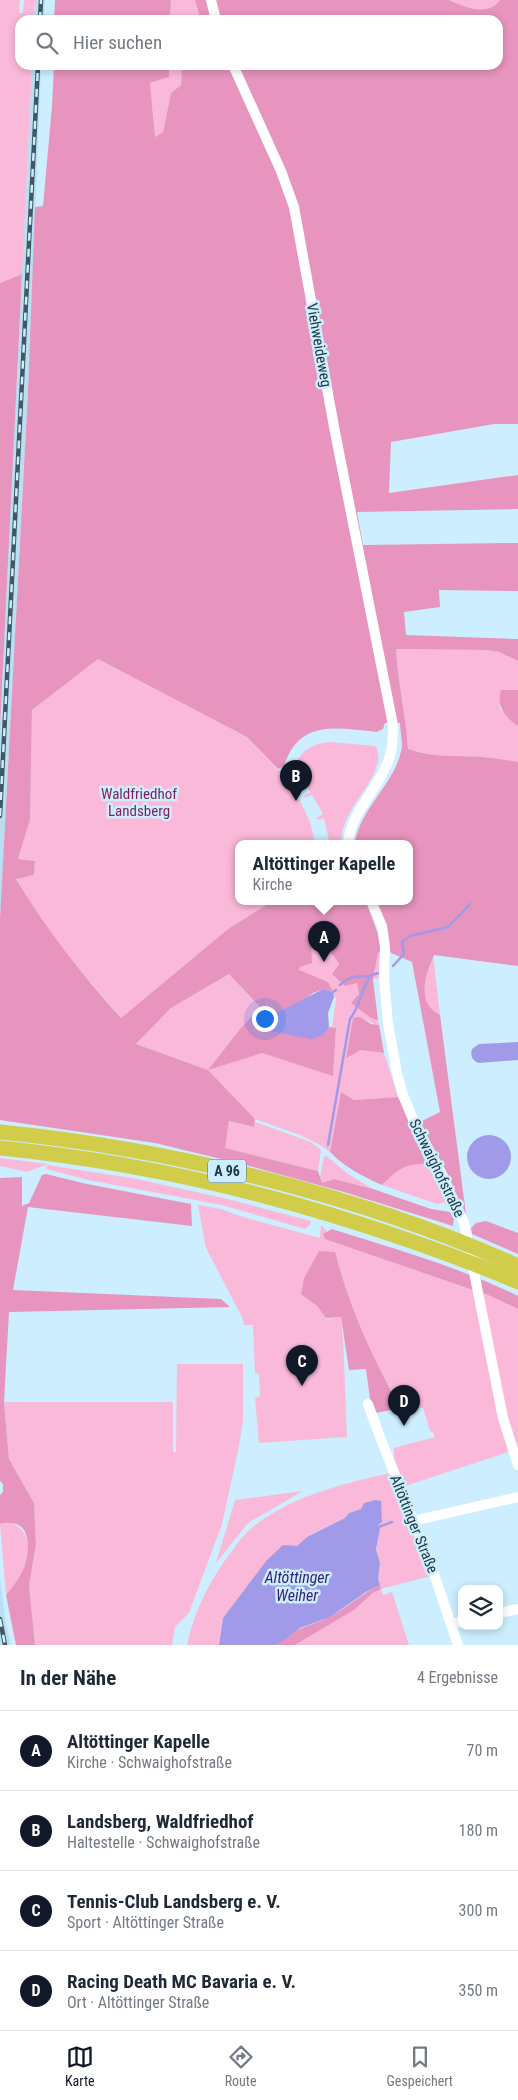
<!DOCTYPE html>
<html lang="de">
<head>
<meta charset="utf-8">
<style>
  body { margin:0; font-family:"Roboto Condensed",sans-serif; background:#f2f2f3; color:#1f2937 }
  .controls { position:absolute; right:15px; bottom:15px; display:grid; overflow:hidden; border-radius:10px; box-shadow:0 2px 8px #0003 }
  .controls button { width:45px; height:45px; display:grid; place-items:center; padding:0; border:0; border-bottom:1px solid #e0e1e3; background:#fff; color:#1f2937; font:25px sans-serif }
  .you { position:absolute; left:264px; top:1018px; width:18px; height:18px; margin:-12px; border:4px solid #fff; border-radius:50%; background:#1a73e8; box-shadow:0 0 0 8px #1a73e833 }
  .badge { display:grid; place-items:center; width:32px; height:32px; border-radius:50%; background:#111827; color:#fff; font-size:16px; font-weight:700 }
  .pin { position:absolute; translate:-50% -41px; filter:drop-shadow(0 1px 2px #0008) }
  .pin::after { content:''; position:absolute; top:26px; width:18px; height:15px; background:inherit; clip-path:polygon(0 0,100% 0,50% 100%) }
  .popup { position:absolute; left:235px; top:840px; width:178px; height:65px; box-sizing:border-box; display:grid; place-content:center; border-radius:10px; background:#fff; filter:drop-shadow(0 1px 4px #0005); font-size:16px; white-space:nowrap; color:#747a83 }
  .popup b { font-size:19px; color:#1f2937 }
  .popup::after { content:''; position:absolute; left:50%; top:100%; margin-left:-10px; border:10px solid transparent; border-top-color:#fff }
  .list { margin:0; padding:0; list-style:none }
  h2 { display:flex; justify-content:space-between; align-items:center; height:65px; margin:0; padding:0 20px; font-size:21px }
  h2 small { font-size:16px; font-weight:400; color:#747a83 }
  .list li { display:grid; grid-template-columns:32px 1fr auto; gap:15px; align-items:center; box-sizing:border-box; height:80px; padding:0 20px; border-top:1px solid #e0e1e3 }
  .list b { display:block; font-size:19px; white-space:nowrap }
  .list p { margin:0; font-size:16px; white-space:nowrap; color:#747a83 }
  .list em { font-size:16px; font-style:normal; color:#747a83 }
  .icon { flex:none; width:28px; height:28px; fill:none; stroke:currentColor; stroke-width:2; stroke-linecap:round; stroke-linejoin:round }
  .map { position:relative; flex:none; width:518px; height:1645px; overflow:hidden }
  .search { position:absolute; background:#fff; box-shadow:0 2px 8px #0003; left:15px; right:15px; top:15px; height:55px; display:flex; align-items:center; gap:12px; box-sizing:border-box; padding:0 18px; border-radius:15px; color:#747a83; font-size:19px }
  .sheet { height:385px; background:#fff }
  nav { display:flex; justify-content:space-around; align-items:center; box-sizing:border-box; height:70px; border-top:1px solid #e0e1e3; background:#fff; font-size:14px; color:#747a83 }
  nav a { display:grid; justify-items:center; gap:2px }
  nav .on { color:#111827 }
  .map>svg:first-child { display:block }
  .built { fill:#b9dff1 }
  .green { fill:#fbb9da }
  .forest { fill:#e794bf; fill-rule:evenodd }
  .water { fill:#a19ae8 }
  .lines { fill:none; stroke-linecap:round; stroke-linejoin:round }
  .stream { stroke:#a19ae8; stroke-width:2.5 }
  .minor { stroke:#fff; stroke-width:10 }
  .highway { stroke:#d1cc49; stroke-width:15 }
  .rail-casing { stroke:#3f5864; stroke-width:4.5 }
  .rail { stroke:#cceefe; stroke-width:2.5; stroke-dasharray:8; stroke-linecap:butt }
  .labels { text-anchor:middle; stroke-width:5; stroke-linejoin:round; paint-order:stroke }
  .shield { fill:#cceefe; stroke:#546f7b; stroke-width:1 }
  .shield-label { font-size:14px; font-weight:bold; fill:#213843 }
  .street-label { font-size:15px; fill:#213843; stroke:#cceefe }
  .park-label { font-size:15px; fill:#7d1f59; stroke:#cceefe }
  .water-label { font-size:16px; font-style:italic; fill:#341e77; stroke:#cceefe }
</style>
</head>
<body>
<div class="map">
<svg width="518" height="1645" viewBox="0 0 518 1645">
  <rect width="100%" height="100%" fill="#cceefe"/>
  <path class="built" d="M35,0H45L44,20H34Z
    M32,65H41L28,391L0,919V727Z
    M0,1578L5,1618L11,1645H0Z"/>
  <path class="green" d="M0,0H20L19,13H23L24,0H35L34,20H20V65H32L22,274L0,283Z
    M171,0H195L199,14L191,20H170Z
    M449,0H500C488,17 464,7 449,0Z
    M169,65H182L181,85L171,93L163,132L155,137L150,83L168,77Z
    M396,649L487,650L499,652L518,661V690H501L500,709L518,726V762C506,760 494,758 483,757C458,755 431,758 408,749C406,714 398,682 396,649Z
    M98,659L247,737L279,771L285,769L310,822L315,843H239V901H273L228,929L121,1018L73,962L37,915L16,878L34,875L35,861L18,859L30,820L32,710Z
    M331,742L375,746C378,750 379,755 378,761C373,788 341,811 341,843H323V842L329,841L324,818L317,820L316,818L323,814L312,795L305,798L304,796L310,792L303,778L296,781C291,757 308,743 331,742Z
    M316,937C323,946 335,955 339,964L332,974L357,983L359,994L352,1003L371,1018L378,1020L379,1025C370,1023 363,1017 353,1018L346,1057L361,1050L384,1053L398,1097L354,1100L341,1092L330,1152L320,1145L300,1135L255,1119L208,1070L136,1044L171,1008L229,974L260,1007L240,1029L209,1069L262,1053L333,1075L336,1028L332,1027L336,999L328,982L299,971L311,938Z
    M381,952L380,978L373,979L378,953Z
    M433,955L440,1015C416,1003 425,975 433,955Z
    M229,1121L253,1127L255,1122L311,1142L321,1150L318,1171L224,1148Z
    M324,1156L328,1157L348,1174L373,1189L334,1179L322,1183L320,1177Z
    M0,1158L48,1164L27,1172L0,1166Z
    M410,1164H425L440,1178L448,1202L437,1204L382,1185L399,1168Z
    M47,1165L132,1178L228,1199L311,1221L310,1225L305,1229L222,1205L88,1180L46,1169Z
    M198,1205L221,1209L243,1217L320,1238L321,1225L332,1237L488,1295L518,1309V1449L405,1486L394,1460V1448L435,1437L433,1432L430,1431L423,1408L412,1406L400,1408C374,1360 351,1313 337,1260L324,1251H319L304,1278L301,1293L317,1306L326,1318L325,1319L341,1317C345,1358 345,1397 347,1437L259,1443L255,1398L260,1396L259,1374L255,1373L253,1325H244L242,1317L206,1248Z
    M177,1364H243V1420L239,1446L222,1524L189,1613L175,1627L172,1645H35L29,1585L36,1545L34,1503L9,1459L4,1402H173V1452H176Z
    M390,1473L435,1575L381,1589L383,1595L392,1592L409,1645H295L354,1610L373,1593L381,1589L378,1579L380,1563L376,1549L380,1529L378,1525L380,1523L375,1500L364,1503L361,1509L349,1513L345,1518L307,1537L297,1546H283L266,1561L223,1618L219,1645H187C195,1608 212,1576 235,1547C240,1540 246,1532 253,1527C291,1496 343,1484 390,1473Z
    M303,1491L248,1523L216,1563L235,1500Z
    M10,1523C31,1529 30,1550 24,1569C21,1579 12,1587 6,1595L0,1524Z"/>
  <path class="forest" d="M55,0H171L170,20H54Z
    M195,0H449C464,7 488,17 500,0H518V424H494L391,442L389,493L518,475V509L357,512L363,545L518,543V591L439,590L440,607L404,612L406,635L518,639V661L499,652L487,650L396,649C398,683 406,715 408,749C431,758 458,755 483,757C494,758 506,760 518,762V966L434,955C425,975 416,1003 440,1015L466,1214L420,1122L440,1112L412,962L391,953L376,901H409V843H355C360,807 397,783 402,746C402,739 400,730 400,723H385L383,729L377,732C337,728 299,719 284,766L278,769L247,737L98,659L32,710L30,820L18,859L35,861L34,875L16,879C46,929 81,974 121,1018L228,929L273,901H366L378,934L381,952L378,953L373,979L378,1020L371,1018L351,1003L359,994L357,983L345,986L332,974L339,964C334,953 322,949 316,937L311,938L312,963L300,967L299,970L328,982L333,992L323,989L313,993L265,1029L285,1033L324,1035L329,1027L336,1028L333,1076L262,1053L208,1070L255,1119L254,1127L229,1121L225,1148L318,1171L322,1183L334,1179L373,1189L431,1209L450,1212L454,1218L453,1226L344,1192L242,1164L155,1143L0,1120V919L28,391L35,207L43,206L52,106L54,65H169V77L150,83L155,137L163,132L171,93L181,85L182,65H498V20H191L199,14ZM229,974L260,1007L240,1029L208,1070L136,1044L171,1008Z
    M22,274L0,727V283Z
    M501,690H518V726C505,717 496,706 501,690Z
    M360,1017L371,1024L379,1025L384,1053L361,1050L346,1058L353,1018Z
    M341,1092L354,1100L398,1097L440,1178L425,1164C402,1164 398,1170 382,1185C362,1176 346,1168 330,1152Z
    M46,1174L87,1184L191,1204L192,1226L28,1207L13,1290L221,1299L230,1307L9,1312L4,1402L9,1459L34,1503L36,1545L29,1585L35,1645H16L6,1595C12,1588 18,1580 22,1572C28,1561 32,1534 20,1526C14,1522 6,1523 0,1524V1495L3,1492V1484L0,1481V1178L22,1177V1206L29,1203L42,1175Z
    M486,1221L518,1233V1254L472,1234L471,1228L476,1223Z
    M332,1229C395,1249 459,1267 518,1296V1309L488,1295L325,1239L323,1234Z
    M319,1251L335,1252C350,1310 372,1356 400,1408L376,1413L371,1406L366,1369L349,1370L341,1317L326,1318L317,1306L301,1294L304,1278Z
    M380,1585L381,1589L373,1593L354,1610L295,1645H277C290,1629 311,1626 329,1617C347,1608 361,1594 380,1585Z"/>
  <path class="water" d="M323,989L333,992L334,997L328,1013L329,1027L324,1035L311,1039L264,1030L267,1022L273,1015Z
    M518,1042V1060L479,1063C472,1061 470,1055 472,1049L479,1044Z
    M467 1157a22 22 0 1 1 44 0a22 22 0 1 1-44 0Z
    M375,1500L381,1501L382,1522L378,1525L380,1529L376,1549L380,1563L378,1579L380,1585L366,1592L330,1617L300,1628L277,1645H219L223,1618L266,1561L283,1545L297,1546L307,1537L345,1518L349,1513L361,1509L364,1503Z"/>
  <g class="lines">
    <path class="stream" d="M393,966L404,954L402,942L410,936L448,927L470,904
      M340,985C349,976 358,976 370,976
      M333,992L336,990
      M328,1145L350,1019C360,1006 361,991 370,976L378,973
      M376,1528L392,1522"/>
    <path class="minor" d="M211,0L216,20
      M233,65L281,171L294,207L335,432L393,725C393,736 393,746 390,756C381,787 351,810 348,843
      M371,901L382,926L385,947L384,978L388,1024L397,1073L403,1095L415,1124L443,1176L457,1209L464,1222L503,1418L518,1465
      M368,1404L380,1437L431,1565L458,1645
      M413,1521L518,1497
      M499,1613L518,1609
      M451,1624L462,1621"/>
    <path class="highway" d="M0,1132C172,1149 360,1195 518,1266
      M0,1148C139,1162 277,1194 408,1240C445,1253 482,1266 518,1282"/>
    <defs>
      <path id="rail" d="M40,20L41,0
        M0,816L38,65
        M0,1619L5,1645"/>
    </defs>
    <use href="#rail" class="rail-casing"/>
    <use href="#rail" class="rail"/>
  </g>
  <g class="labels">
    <rect class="shield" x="208" y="1159.5" width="38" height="23" rx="4"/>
    <g class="shield-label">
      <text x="227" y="1176">A 96</text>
    </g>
    <g class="street-label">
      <text transform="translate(319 345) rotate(80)" y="5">Viehweideweg</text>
      <text transform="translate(437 1168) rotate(64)" y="5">Schwaighofstraße</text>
      <text transform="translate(414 1524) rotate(68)" y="5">Altöttinger Straße</text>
    </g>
    <g class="park-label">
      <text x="139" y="799">Waldfriedhof<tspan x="139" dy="17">Landsberg</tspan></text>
    </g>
    <g class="water-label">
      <text x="297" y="1583">Altöttinger<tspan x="297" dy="18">Weiher</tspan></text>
    </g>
  </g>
</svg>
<div class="controls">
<button><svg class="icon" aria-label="layers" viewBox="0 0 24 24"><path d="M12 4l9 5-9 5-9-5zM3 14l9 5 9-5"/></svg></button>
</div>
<div class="you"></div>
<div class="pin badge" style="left:324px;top:962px">A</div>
<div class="popup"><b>Altöttinger Kapelle</b>Kirche</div>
<div class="pin badge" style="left:296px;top:801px">B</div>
<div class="pin badge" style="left:302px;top:1386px">C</div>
<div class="pin badge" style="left:404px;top:1426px">D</div>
<div class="search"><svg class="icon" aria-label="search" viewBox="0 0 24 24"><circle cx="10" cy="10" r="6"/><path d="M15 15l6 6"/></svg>Hier suchen</div>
</div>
<section class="sheet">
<h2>In der Nähe<small>4 Ergebnisse</small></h2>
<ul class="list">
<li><span class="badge">A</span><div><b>Altöttinger Kapelle</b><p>Kirche · Schwaighofstraße</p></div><em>70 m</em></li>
<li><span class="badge">B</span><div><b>Landsberg, Waldfriedhof</b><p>Haltestelle · Schwaighofstraße</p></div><em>180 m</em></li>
<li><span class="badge">C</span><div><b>Tennis-Club Landsberg e. V.</b><p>Sport · Altöttinger Straße</p></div><em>300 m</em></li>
<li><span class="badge">D</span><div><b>Racing Death MC Bavaria e. V.</b><p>Ort · Altöttinger Straße</p></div><em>350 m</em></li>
</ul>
</section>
<nav>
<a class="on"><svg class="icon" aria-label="map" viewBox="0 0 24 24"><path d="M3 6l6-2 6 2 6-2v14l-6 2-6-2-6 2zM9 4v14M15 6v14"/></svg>Karte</a>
<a><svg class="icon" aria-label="directions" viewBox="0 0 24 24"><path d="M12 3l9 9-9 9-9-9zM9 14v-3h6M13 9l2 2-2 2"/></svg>Route</a>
<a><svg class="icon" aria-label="saved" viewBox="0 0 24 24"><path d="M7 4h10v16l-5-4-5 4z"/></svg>Gespeichert</a>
</nav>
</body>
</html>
